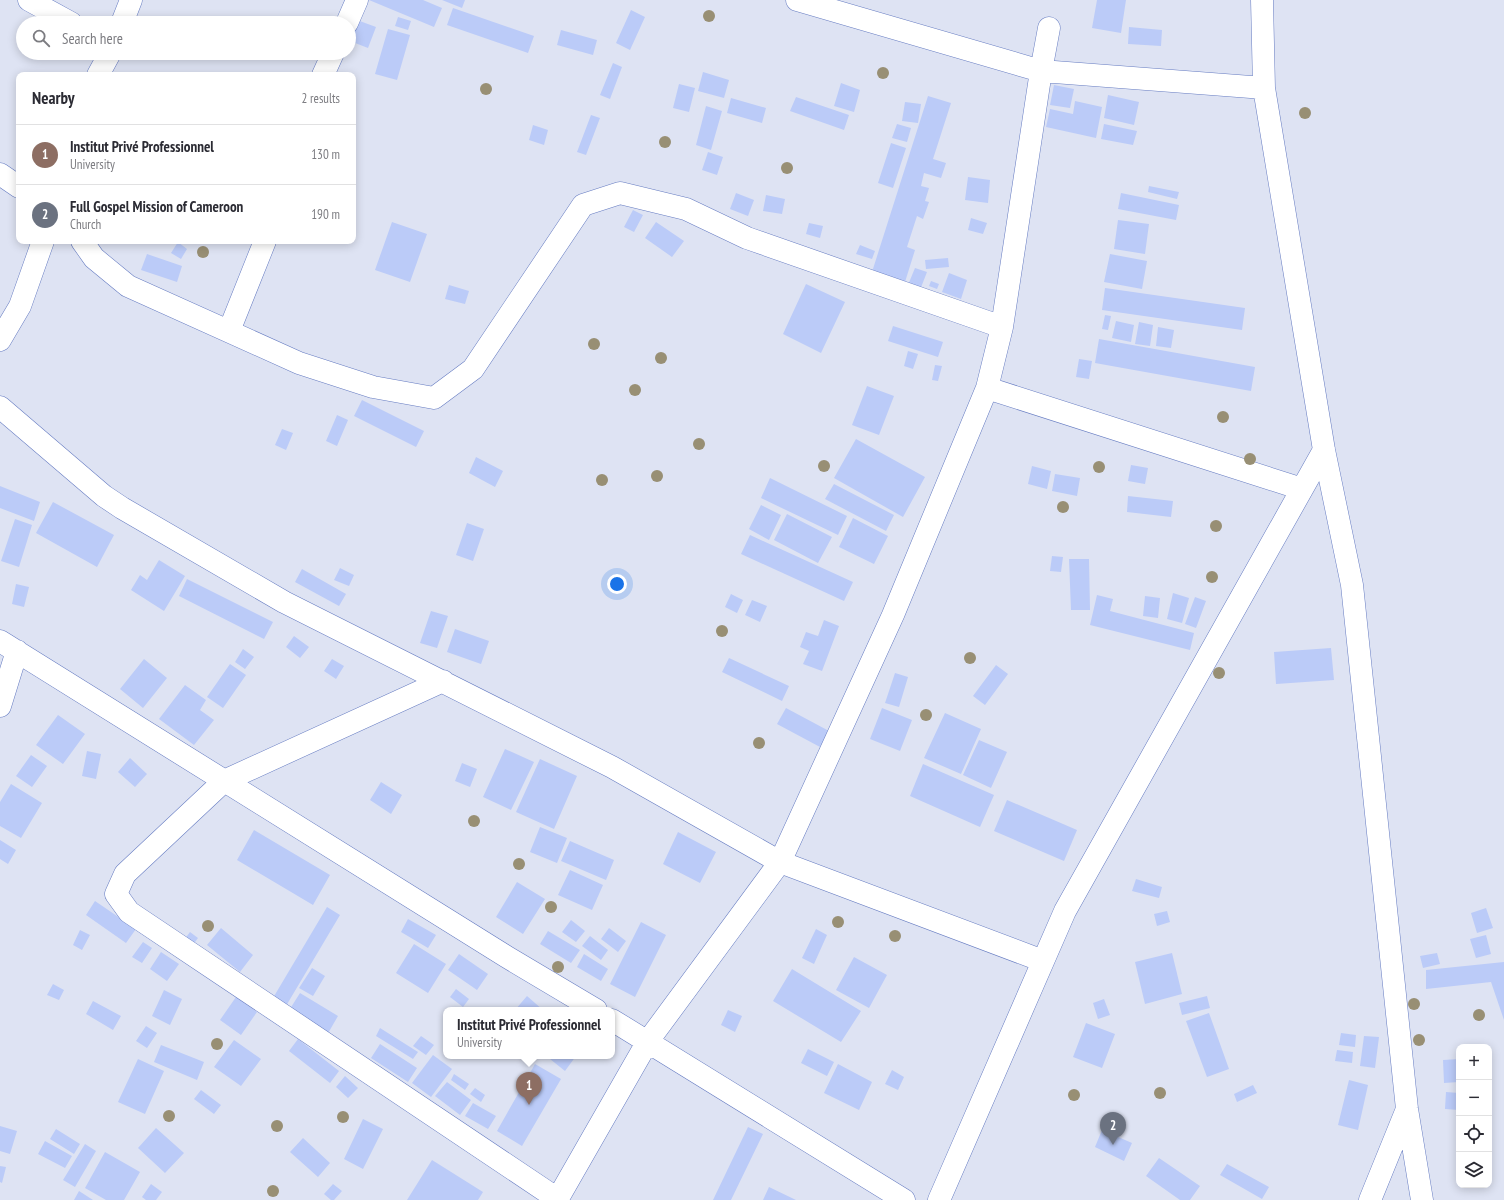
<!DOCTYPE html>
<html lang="en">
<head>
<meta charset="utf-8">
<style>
  body { margin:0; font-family:"PT Sans Narrow",sans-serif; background:#f7f7f7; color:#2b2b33 }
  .controls { position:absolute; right:12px; bottom:12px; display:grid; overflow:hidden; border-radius:8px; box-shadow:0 2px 10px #0003 }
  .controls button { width:36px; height:36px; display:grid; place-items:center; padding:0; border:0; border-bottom:1px solid #e1e1e2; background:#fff; color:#2b2b33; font:20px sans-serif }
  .you { position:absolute; left:617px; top:584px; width:14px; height:14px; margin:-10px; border:3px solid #fff; border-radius:50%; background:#1a73e8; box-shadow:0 0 0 6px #1a73e833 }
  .badge { display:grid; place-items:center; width:26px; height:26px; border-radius:50%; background:#0b8043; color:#fff; font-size:13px; font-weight:700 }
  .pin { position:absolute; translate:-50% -33px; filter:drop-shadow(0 1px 2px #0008) }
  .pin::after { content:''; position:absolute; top:21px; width:14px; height:12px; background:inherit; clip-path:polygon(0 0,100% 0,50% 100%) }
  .popup { position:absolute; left:443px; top:1007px; width:172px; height:52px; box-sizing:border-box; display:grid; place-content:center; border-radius:8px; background:#fff; filter:drop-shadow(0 1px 3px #0005); font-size:13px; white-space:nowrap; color:#7c7c81 }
  .popup b { font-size:15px; color:#2b2b33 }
  .popup::after { content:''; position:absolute; left:50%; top:100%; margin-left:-8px; border:8px solid transparent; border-top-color:#fff }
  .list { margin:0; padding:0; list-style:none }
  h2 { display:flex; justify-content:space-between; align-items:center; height:52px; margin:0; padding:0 16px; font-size:17px }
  h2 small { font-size:13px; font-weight:400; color:#7c7c81 }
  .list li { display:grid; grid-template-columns:26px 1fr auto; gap:12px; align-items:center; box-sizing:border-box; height:60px; padding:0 16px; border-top:1px solid #e1e1e2 }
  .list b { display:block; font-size:15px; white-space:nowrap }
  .list p { margin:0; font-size:13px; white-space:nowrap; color:#7c7c81 }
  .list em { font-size:13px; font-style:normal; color:#7c7c81 }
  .icon { flex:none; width:22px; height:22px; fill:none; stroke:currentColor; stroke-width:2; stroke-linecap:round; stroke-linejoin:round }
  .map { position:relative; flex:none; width:1504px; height:1200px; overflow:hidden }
  .search { position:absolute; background:#fff; box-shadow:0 2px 10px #0003; left:16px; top:16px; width:340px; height:44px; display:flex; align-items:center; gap:10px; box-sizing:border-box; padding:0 14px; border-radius:22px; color:#7c7c81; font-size:15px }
  .panel { position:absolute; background:#fff; box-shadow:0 2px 10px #0003; left:16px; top:72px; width:340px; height:172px; border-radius:8px }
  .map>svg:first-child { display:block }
  .building { fill:#bbcbf8 }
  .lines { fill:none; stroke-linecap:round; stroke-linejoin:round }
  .street-casing { stroke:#667cc2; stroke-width:23 }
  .street { stroke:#fff; stroke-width:22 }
  .tree { fill:#988f74 }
</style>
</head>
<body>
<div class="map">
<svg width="1504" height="1200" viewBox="0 0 1504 1200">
  <rect width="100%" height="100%" fill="#dee3f3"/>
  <path class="building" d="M369,0H423L442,8L434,27Z
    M442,0H465L462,8Z
    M1097,0H1126L1121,33L1092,28Z
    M453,8L534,36L528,53L447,25Z
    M631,10L645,17L630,50L616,43Z
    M398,17L411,21L408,30L395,26Z
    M357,20L376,27L368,48L350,41Z
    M1129,27L1162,30L1161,46L1128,44Z
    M388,29L410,35L397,80L375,74Z
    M561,30L597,40L593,55L557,45Z
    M613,63L622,67L610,99L600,95Z
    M703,72L729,80L724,98L698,91Z
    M841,83L860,90L854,112L834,106Z
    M679,84L695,88L689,112L673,108Z
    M1054,85L1074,89L1070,108L1050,105Z
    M1108,95L1139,102L1134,125L1104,118Z
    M928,96L951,103L933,159L946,163L941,178L924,173L921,186L929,188L925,201L929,202L923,219L917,216L907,247L915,250L905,282L872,272Z
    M796,97L849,115L844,130L790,111Z
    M731,98L766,108L762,123L727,113Z
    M1075,101L1102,107L1096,138L1046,127L1050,109L1073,114Z
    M905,102L921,104L918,123L902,121Z
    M706,106L722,111L711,150L696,145Z
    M591,115L600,118L586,155L577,152Z
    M897,124L911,128L907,142L892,138Z
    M1104,124L1137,131L1133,145L1101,139Z
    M533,125L548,130L544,145L529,140Z
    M891,143L906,148L893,188L878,183Z
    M708,152L723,157L717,175L702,170Z
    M968,177L990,180L988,203L965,200Z
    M1149,186L1179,192L1177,199L1148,192Z
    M736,193L754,200L748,216L730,209Z
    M1121,193L1179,205L1176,220L1118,209Z
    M766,195L785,199L782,214L763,211Z
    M633,210L643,215L634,232L624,227Z
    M971,218L987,223L983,234L968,230Z
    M1118,220L1149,224L1145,254L1114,249Z
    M392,222L427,234L410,282L375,270Z
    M656,222L684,241L672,257L645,238Z
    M809,223L823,226L820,238L806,234Z
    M178,242L187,249L181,259L171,253Z
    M860,245L875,251L872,259L856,254Z
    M147,254L182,266L177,282L141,270Z
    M1110,254L1147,261L1142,289L1104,282Z
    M948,258L949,267L926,269L925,260Z
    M915,268L927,272L920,290L908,285Z
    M949,273L967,280L961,299L942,292Z
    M931,281L939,284L937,289L929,286Z
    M806,284L845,302L821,353L783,334Z
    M449,285L469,291L465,304L445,299Z
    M1105,288L1245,308L1242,330L1102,310Z
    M1105,315L1111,316L1108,330L1102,329Z
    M1116,321L1134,325L1131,342L1112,338Z
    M1139,322L1153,325L1150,346L1135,344Z
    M893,326L943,342L938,357L888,341Z
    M1158,327L1174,330L1171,348L1156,346Z
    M1099,339L1255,367L1251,391L1095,363Z
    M908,351L918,354L913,369L904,366Z
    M1079,359L1092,361L1089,379L1076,377Z
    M935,365L942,366L938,381L932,380Z
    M867,386L894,396L879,435L852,425Z
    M362,400L424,431L416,447L354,416Z
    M337,415L348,420L337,446L326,441Z
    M282,429L293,433L286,450L275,445Z
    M856,439L925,477L903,517L834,478Z
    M476,457L503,471L495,487L469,473Z
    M1131,465L1148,468L1145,484L1128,481Z
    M1032,466L1051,471L1047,489L1028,484Z
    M1055,474L1080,478L1077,496L1052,491Z
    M770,478L847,516L838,535L761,498Z
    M834,484L894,515L886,531L825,499Z
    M0,486L40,502L34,521L0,508Z
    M1128,496L1173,501L1171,517L1127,512Z
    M53,502L114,535L97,567L36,533Z
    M761,505L781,515L769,540L749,529Z
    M787,514L832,537L818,563L774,540Z
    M853,518L888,536L874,564L839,547Z
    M15,519L32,525L19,567L1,561Z
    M467,523L484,529L473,561L456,555Z
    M750,535L853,582L844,601L741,554Z
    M1052,556L1063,557L1061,572L1050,571Z
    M1069,559H1089L1090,610H1071Z
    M159,560L185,576L164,611L131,590L140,575L147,580Z
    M340,568L354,575L349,586L334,580Z
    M302,569L346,594L339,606L295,582Z
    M187,579L273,622L264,639L179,596Z
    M16,584L29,587L24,607L12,604Z
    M1173,593L1189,598L1182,623L1167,619Z
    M731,594L743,600L737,613L725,607Z
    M1097,595L1113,599L1110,611L1194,633L1190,650L1090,625Z
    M1145,596L1160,598L1158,618L1143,616Z
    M1195,597L1206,601L1196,628L1185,624Z
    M752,600L767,606L760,622L745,615Z
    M431,611L448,616L437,648L420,643Z
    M824,620L839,626L822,671L803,664L809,651L800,647L806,632L818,636Z
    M455,629L489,641L481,664L447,652Z
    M294,636L309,647L300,658L286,647Z
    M1331,648L1334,680L1276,684L1274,652Z
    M243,649L254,657L245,669L235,662Z
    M729,658L789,686L782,701L722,672Z
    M144,659L167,678L143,708L120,689Z
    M332,659L344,666L336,679L324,671Z
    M230,664L246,675L223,708L207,697Z
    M996,665L1008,674L985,705L973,696Z
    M895,673L908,677L899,707L885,703Z
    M185,685L206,700L200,710L214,720L194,745L159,719Z
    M786,708L829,731L820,747L777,724Z
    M882,708L912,720L900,751L870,739Z
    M945,713L981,729L961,774L924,758Z
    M58,715L85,734L63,764L36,745Z
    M979,740L1007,752L991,788L963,775Z
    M505,749L534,762L511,810L483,797Z
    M87,751L101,754L96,779L82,776Z
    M31,755L47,766L32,787L16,776Z
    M130,758L147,774L135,787L118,772Z
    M540,759L577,776L554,829L516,812Z
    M462,763L477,769L470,787L455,781Z
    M923,764L994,795L980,827L910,796Z
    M381,782L402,795L391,814L370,800Z
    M11,784L42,803L21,838L0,826V802Z
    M1007,800L1077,830L1064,861L994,831Z
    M540,827L567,838L557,863L530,852Z
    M254,830L330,875L313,905L237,860Z
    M678,832L716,852L700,883L663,864Z
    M0,840L16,850L8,864L0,859Z
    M570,841L614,860L606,880L561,861Z
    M570,870L603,885L592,910L558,895Z
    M1136,879L1162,887L1159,898L1132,891Z
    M517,882L545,899L523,934L496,917Z
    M95,901L136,929L126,943L86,915Z
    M327,907L340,915L286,1006L273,998Z
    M1486,908L1493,928L1477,933L1471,913Z
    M1167,911L1170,922L1157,926L1154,914Z
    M408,919L436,935L428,948L401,932Z
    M571,920L585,931L576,942L562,932Z
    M641,922L666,935L635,997L610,984Z
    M221,928L253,955L240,972L207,945Z
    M609,928L626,941L618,952L601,939Z
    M816,929L827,935L814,964L802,958Z
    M80,930L90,935L82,950L73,945Z
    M548,931L580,950L571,963L540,944Z
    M190,932L198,938L192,946L184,940Z
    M1486,935L1491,954L1476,958L1470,939Z
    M590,936L608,950L601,960L582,946Z
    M143,942L152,948L142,963L132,957Z
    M414,944L446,964L428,993L396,973Z
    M161,952L179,964L167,981L150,969Z
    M1172,953L1182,994L1145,1004L1135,962Z
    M1437,953L1440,964L1423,968L1420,956Z
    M459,954L488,974L477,990L448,970Z
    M584,954L608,969L601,981L577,967Z
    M854,957L887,975L869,1008L836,990Z
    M1504,962V1020L1491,982L1426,989V970Z
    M312,968L325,976L313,996L299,988Z
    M792,969L861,1011L841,1042L773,1001Z
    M53,984L64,990L59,1000L47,995Z
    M456,989L469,999L463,1007L450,997Z
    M164,990L182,999L170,1025L152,1016Z
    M300,993L338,1016L327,1035L288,1012Z
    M527,996L543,1010H515Z
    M1207,996L1210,1008L1182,1015L1179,1003Z
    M236,997L257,1012L241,1035L220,1020Z
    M1104,999L1110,1015L1098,1019L1093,1003Z
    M93,1001L121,1016L113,1030L86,1014Z
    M728,1010L742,1016L735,1032L721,1025Z
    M1209,1013L1229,1069L1207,1077L1186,1021Z
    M1086,1023L1115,1034L1102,1068L1073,1057Z
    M146,1026L157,1033L147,1048L136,1041Z
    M380,1028L418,1052L413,1059L376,1036Z
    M1341,1033L1356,1035L1355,1047L1339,1045Z
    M421,1036L434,1045L426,1055L413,1046Z
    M1364,1036L1379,1037L1375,1068L1360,1066Z
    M298,1039L339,1071L330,1083L289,1051Z
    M234,1040L261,1059L241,1086L214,1067Z
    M380,1044L417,1068L408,1082L371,1058Z
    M161,1045L204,1062L197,1080L154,1062Z
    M808,1049L834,1062L827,1076L801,1063Z
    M1337,1050L1353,1052L1352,1063L1335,1061Z
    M433,1055L452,1069L431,1097L412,1083Z
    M552,1056H576L565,1071L550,1059Z
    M138,1059L164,1071L145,1114L118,1102Z
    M1459,1059V1082L1444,1083L1443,1060Z
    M535,1064L561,1079L522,1146L497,1131Z
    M838,1064L872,1082L859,1110L824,1093Z
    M892,1070L904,1077L898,1090L885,1084Z
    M454,1074L469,1084L465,1090L451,1080Z
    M345,1076L358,1088L348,1098L336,1087Z
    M1349,1080L1368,1085L1358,1130L1338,1125Z
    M447,1082L471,1100L460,1115L435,1096Z
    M1253,1085L1257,1093L1237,1102L1234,1094Z
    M475,1088L485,1095L481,1102L470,1094Z
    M201,1090L221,1105L214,1114L194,1099Z
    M1446,1092L1459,1093V1110L1445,1109Z
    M473,1103L496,1116L488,1129L465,1116Z
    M363,1119L383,1129L363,1169L344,1159Z
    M0,1126L17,1131L10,1154L0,1151Z
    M748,1127L763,1134L731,1200H713Z
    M156,1128L184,1153L165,1173L138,1148Z
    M56,1129L80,1144L74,1154L50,1139Z
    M1102,1130L1132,1143L1124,1161L1095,1147Z
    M303,1138L330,1163L318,1177L290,1152Z
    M45,1141L72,1156L65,1168L38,1154Z
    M85,1144L96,1151L75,1187L63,1180Z
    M105,1152L140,1172L124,1200H106L85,1188Z
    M1159,1158L1200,1186L1190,1200H1180L1146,1176Z
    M432,1160L483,1192L478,1200H407Z
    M1227,1164L1269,1187L1262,1199L1220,1175Z
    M0,1166L6,1167L2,1183L0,1182Z
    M151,1184L162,1192L156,1200H146L142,1197Z
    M333,1184L342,1191L334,1200H331L324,1194Z
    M769,1187L796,1200H763Z
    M79,1191L93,1200H74Z"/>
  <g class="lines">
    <defs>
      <path id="street" d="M29,0L71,23
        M797,0L1041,71L1264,88
        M1262,0L1264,88L1324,450L1352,585L1407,1109L1422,1200
        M122,23L131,0
        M347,23L357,0
        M98,75L110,53
        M323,75L333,53
        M0,174L19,187
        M82,241L94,258L128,286L299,363L373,387L434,398L473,369L583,205L620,193L686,209L747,238L1002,327
        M229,331L265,241
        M0,340L20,306L43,241
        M987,388L1302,489
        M0,407L104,496L122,508L284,602L612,767L780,862L1043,961
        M0,641L507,957L596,1010
        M443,681L224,781L125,874L116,894L129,912L559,1200
        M0,706L17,651
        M612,1020L904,1200
        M557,1200L648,1041L780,862L893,615L987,388L1002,327L1041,71L1049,28
        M939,1200L1065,911L1324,450
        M1370,1200L1407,1109"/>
    </defs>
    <use href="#street" class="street-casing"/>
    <use href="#street" class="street"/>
  </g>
  <g class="tree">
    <circle cx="709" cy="16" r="6"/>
    <circle cx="883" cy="73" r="6"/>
    <circle cx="486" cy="89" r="6"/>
    <circle cx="1305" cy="113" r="6"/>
    <circle cx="665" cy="142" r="6"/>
    <circle cx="787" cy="168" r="6"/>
    <circle cx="203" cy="252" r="6"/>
    <circle cx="594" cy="344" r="6"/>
    <circle cx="661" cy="358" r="6"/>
    <circle cx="635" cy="390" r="6"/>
    <circle cx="1223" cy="417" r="6"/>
    <circle cx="699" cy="444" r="6"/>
    <circle cx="1250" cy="459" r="6"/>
    <circle cx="824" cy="466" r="6"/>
    <circle cx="1099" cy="467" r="6"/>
    <circle cx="657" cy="476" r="6"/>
    <circle cx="602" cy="480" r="6"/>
    <circle cx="1063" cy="507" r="6"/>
    <circle cx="1216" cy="526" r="6"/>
    <circle cx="1212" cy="577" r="6"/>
    <circle cx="722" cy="631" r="6"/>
    <circle cx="970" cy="658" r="6"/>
    <circle cx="1219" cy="673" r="6"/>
    <circle cx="926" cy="715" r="6"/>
    <circle cx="759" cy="743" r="6"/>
    <circle cx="474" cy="821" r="6"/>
    <circle cx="519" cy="864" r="6"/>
    <circle cx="551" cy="907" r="6"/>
    <circle cx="838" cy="922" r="6"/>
    <circle cx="208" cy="926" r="6"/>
    <circle cx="895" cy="936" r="6"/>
    <circle cx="558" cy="967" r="6"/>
    <circle cx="1414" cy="1004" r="6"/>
    <circle cx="1479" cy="1015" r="6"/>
    <circle cx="1419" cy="1040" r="6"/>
    <circle cx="217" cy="1044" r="6"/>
    <circle cx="1160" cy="1093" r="6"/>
    <circle cx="1074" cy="1095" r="6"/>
    <circle cx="169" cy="1116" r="6"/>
    <circle cx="343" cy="1117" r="6"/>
    <circle cx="277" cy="1126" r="6"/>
    <circle cx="273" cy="1191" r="6"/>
  </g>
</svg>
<div class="controls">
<button>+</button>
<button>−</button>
<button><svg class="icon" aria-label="locate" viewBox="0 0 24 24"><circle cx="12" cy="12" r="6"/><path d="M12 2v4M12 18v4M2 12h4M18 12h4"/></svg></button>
<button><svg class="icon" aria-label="layers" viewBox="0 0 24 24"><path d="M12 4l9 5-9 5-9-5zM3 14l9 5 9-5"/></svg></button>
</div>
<div class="you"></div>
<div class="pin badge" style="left:529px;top:1105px;background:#8d6e63">1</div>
<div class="popup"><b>Institut Privé Professionnel</b>University</div>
<div class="pin badge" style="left:1113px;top:1145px;background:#6b7280">2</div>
<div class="search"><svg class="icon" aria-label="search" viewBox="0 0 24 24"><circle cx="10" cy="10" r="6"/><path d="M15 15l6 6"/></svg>Search here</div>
<section class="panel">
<h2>Nearby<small>2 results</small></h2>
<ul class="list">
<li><span class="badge" style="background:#8d6e63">1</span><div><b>Institut Privé Professionnel</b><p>University</p></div><em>130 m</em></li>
<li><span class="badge" style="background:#6b7280">2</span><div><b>Full Gospel Mission of Cameroon</b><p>Church</p></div><em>190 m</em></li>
</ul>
</section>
</div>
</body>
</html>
